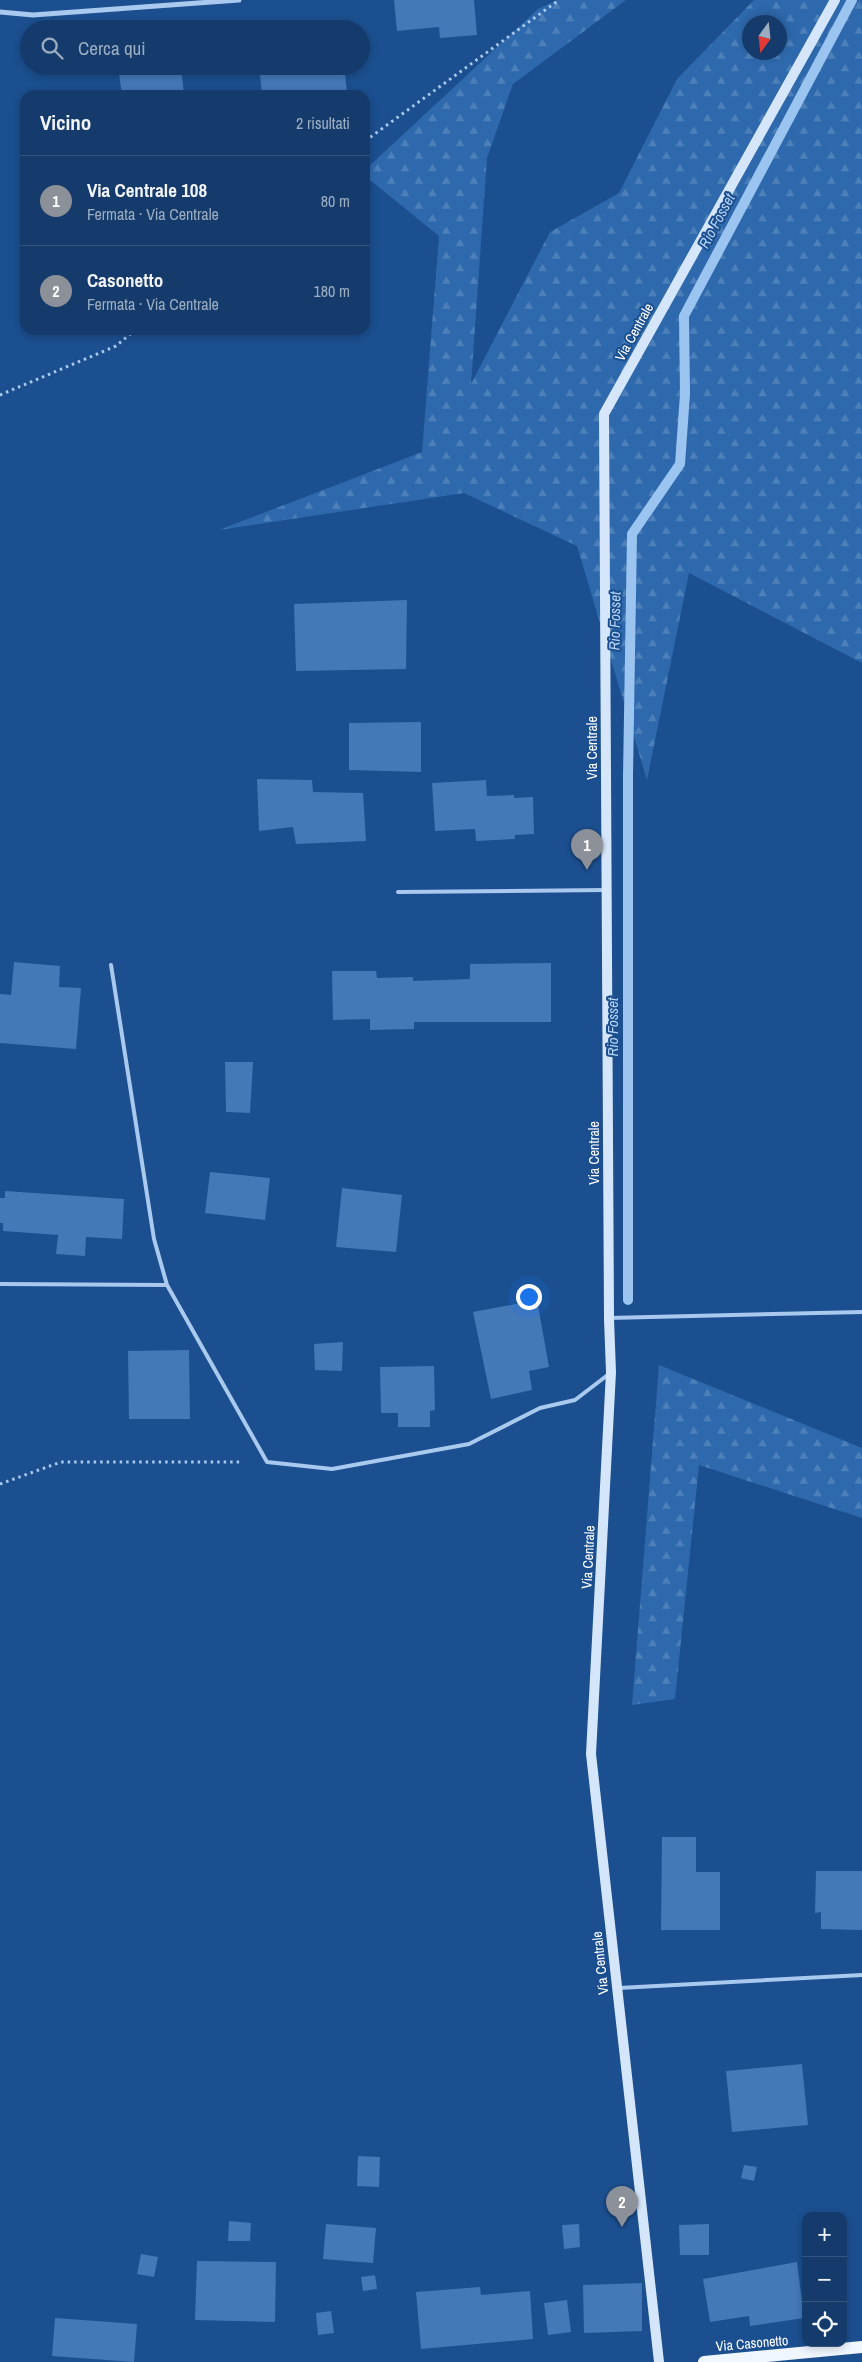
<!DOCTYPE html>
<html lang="it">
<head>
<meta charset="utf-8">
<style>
  body { margin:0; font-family:"Archivo Narrow",sans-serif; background:#1d4271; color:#f1f3f6 }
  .controls { position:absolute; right:15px; bottom:15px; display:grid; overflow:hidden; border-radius:10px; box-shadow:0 2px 8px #0003 }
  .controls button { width:45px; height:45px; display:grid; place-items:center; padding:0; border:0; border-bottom:1px solid #33557e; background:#143b6b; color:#f1f3f6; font:25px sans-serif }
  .compass { position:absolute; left:742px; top:15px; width:45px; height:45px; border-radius:50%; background:#143b6b; box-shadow:0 2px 8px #0003; rotate:195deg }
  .you { position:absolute; left:528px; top:1296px; width:18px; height:18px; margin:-12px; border:4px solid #fff; border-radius:50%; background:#1a73e8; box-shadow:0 0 0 8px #1a73e833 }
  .badge { display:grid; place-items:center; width:32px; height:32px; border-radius:50%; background:#8c9099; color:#fff; font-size:16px; font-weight:700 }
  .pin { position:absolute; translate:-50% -41px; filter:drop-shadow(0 1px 2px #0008) }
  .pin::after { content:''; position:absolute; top:26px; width:18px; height:15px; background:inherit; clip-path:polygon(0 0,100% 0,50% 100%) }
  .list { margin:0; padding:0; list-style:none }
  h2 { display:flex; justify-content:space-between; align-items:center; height:65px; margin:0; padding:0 20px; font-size:21px }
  h2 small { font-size:16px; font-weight:400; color:#9dadc1 }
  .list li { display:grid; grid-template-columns:32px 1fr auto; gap:15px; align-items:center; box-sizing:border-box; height:90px; padding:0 20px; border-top:1px solid #33557e }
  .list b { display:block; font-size:19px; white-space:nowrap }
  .list p { margin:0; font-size:16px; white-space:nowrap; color:#9dadc1 }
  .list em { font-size:16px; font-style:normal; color:#9dadc1 }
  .icon { flex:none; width:28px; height:28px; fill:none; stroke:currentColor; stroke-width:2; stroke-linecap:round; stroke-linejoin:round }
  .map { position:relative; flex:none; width:862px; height:2362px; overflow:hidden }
  .search { position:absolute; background:#143b6b; box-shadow:0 2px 8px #0003; left:20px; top:20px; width:350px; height:55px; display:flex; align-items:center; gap:12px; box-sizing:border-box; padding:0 18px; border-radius:28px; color:#9dadc1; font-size:19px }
  .panel { position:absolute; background:#143b6b; box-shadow:0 2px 8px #0003; left:20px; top:90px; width:350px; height:245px; border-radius:15px }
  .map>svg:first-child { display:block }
  .forest { fill:url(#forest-firs); fill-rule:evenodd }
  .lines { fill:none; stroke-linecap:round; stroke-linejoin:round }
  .stream { stroke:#9cc4f0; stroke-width:10 }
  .building { fill:#4478b7 }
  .path { stroke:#a9c9ee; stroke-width:3; stroke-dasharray:2.5 4; stroke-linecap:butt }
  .lane { stroke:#a9c9ee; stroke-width:4 }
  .street { stroke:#a9c9ee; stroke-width:5 }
  .secondary { stroke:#d6e6fa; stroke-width:10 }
  .primary { stroke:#f0f6ff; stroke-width:12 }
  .labels { text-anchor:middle; stroke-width:4; stroke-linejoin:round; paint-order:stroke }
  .street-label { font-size:14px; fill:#fff; stroke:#1b4f8f }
  .water-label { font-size:15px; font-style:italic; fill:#b5d3f5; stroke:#1b4f8f }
</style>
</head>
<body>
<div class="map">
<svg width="862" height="2362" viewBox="0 0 862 2362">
  <defs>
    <pattern id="forest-firs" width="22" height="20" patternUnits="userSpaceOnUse" patternTransform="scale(1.25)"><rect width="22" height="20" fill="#2e69ad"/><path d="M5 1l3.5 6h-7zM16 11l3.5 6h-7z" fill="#4d80b9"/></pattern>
  </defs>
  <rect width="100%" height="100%" fill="#1b4f8f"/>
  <path class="forest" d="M557,0H626L513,84L487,158L471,384L550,232L619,193L677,79L754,0H862V663L689,573L647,780L577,546L464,493L219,530L422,452L439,236L365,176V170L538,9ZM750,22H780V52H750Z
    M659,1365L862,1448V1518L699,1465L675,1699L632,1705Z"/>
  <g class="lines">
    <path class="stream" d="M628,1300V776L632,534L680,464L685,394L684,316L852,0"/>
  </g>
  <path class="building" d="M394,0H474L477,35L440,38L439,27L397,31Z
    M118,66H181L184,95H122Z
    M259,66H344L347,92L326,95H262Z
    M407,600L406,669L296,671L294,604Z
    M421,722V772L349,770V723Z
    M257,779L312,780L313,792L363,793L366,841L296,844L293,827L259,831Z
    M486,780L487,796L514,795V798L533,797L534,834L515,835V839L476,841L475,829L435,831L432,783Z
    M14,962L60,966L59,987L81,988L76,1049L0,1043V994L11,995Z
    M551,963V1022H414V1029L370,1030V1019L333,1020L332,971H376L377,978L413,977V981L470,979V964Z
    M225,1062H253L250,1113L226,1112Z
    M210,1172L270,1178L265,1220L205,1213Z
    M342,1188L402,1195L396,1252L336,1247Z
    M5,1191L124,1199L122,1239L86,1237L85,1256L56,1254L58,1235L3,1231V1223H0V1198H5Z
    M537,1300L549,1367L529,1371L532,1390L491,1399L473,1312Z
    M343,1342L342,1371L315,1370L314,1344Z
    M189,1350L190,1419H129L128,1351Z
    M434,1366L435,1410L430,1411V1427H398V1413H381L380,1367Z
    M662,1837H696V1872H720V1930H661Z
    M816,1871H862V1930L821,1929V1912L815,1913Z
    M802,2064L808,2125L732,2132L726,2071Z
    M358,2156L380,2157L379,2187L357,2186Z
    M744,2165L757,2167L754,2181L741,2178Z
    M229,2221L251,2223L250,2241H228Z
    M326,2224L376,2228L373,2263L323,2259Z
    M579,2224L580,2247L564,2249L562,2225Z
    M709,2224V2255H680L679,2225Z
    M141,2254L158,2257L154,2277L137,2274Z
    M197,2261L276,2262L275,2322L195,2320Z
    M797,2262L804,2318L750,2326L749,2316L710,2322L703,2279Z
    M375,2275L377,2289L363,2291L361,2277Z
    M642,2283V2331L584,2333L583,2285Z
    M480,2287L481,2295L530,2291L533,2339L421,2349L416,2292Z
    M567,2300L571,2332L548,2335L544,2303Z
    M331,2311L334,2333L318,2335L316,2313Z
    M55,2318L137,2324L134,2362L52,2356Z"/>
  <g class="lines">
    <path class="path" d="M365,141L559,0
      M0,395L116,346L135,330
      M0,1484L61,1462H243"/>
    <path class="lane" d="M398,892L606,890
      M111,965L154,1239L167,1285L267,1462L332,1469L469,1444L540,1408L575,1400L609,1374
      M0,1284L167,1285
      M609,1318L862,1312
      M619,1988L862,1975"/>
    <path class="street" d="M0,12L33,15L239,0"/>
    <path class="secondary" d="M659,2362L591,1754L611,1372L609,1319L604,414L835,0"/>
    <path class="primary" d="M704,2362L862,2347"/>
  </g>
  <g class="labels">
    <g class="street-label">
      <text transform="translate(634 332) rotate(-61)" y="5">Via Centrale</text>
      <text transform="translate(592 748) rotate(-90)" y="5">Via Centrale</text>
      <text transform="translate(594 1153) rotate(-90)" y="5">Via Centrale</text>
      <text transform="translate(588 1557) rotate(-87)" y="5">Via Centrale</text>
      <text transform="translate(600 1963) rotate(-96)" y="5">Via Centrale</text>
      <text transform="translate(752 2343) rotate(-5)" y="5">Via Casonetto</text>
    </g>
    <g class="water-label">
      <text transform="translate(717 221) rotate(-62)" y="5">Rio Fosset</text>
      <text transform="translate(615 621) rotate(-89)" y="5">Rio Fosset</text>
      <text transform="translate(613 1027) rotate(-90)" y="5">Rio Fosset</text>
    </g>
  </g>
</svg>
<div class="controls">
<button>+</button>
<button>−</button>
<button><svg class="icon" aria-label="locate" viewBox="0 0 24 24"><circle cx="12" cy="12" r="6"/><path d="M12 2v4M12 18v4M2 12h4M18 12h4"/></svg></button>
</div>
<svg class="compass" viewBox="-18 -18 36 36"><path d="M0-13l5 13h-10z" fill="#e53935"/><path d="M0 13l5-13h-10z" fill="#9dadc1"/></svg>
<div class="you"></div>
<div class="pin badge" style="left:587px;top:870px">1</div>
<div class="pin badge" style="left:622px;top:2227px">2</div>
<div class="search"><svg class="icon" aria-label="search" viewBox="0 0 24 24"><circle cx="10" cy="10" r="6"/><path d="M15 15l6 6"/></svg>Cerca qui</div>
<section class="panel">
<h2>Vicino<small>2 risultati</small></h2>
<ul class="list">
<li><span class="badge">1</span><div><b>Via Centrale 108</b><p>Fermata · Via Centrale</p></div><em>80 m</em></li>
<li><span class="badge">2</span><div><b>Casonetto</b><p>Fermata · Via Centrale</p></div><em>180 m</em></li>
</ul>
</section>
</div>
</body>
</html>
